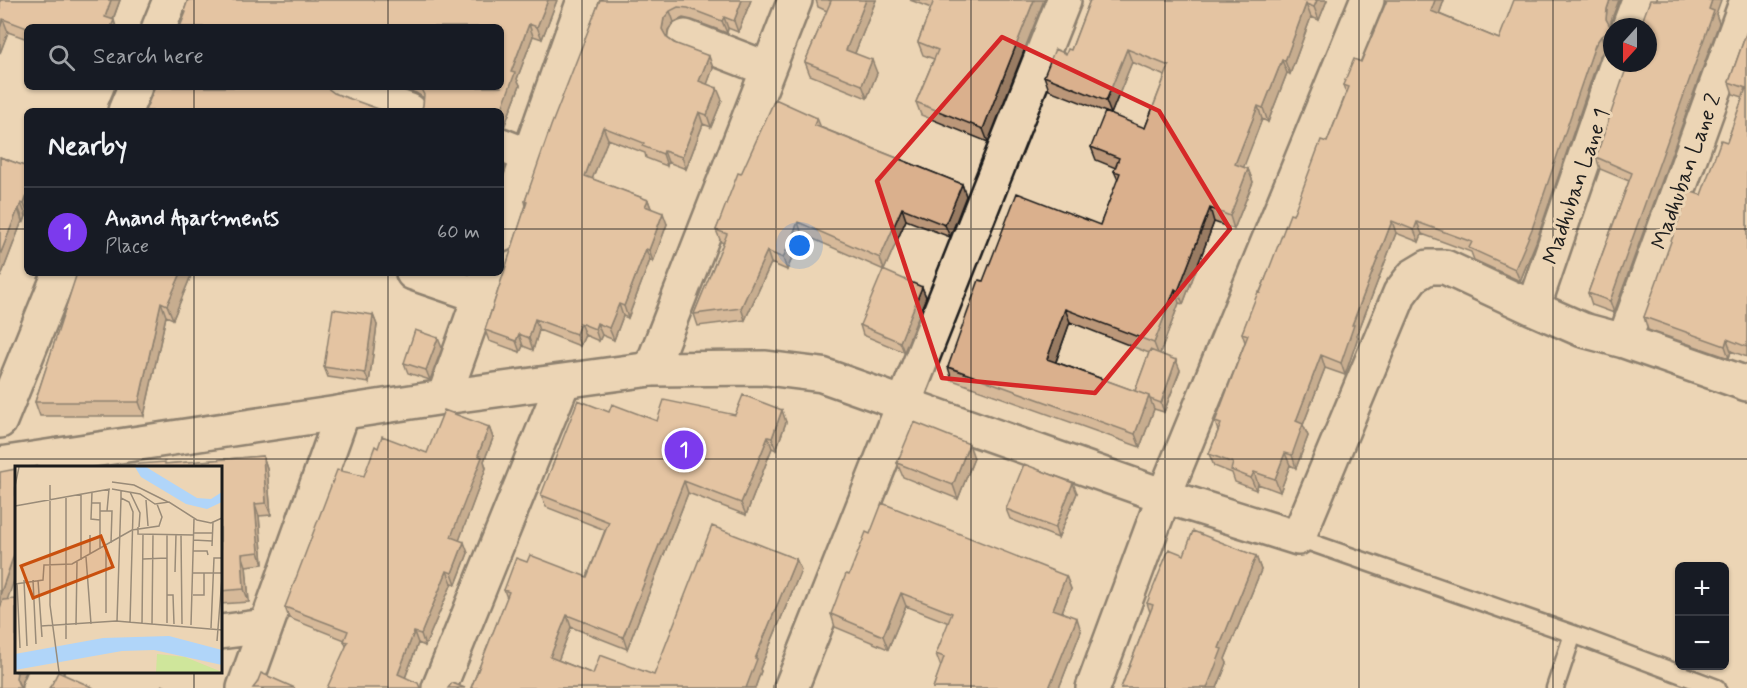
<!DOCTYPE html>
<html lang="en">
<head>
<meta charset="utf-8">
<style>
  body { margin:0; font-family:Mynerve,sans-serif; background:#20242c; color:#f1f3f6 }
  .controls { position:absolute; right:18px; bottom:18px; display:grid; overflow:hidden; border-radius:9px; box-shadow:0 2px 4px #0004 }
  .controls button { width:54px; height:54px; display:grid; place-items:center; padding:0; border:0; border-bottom:2px solid #363941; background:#171b24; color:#f1f3f6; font:30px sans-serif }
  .compass { position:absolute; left:1603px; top:18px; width:54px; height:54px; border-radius:50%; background:#171b24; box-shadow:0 2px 4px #0004; rotate:201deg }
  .you { position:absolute; left:800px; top:246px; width:21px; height:21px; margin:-15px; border:4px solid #fff; border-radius:50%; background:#1a73e8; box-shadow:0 0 0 9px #1a73e833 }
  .badge { display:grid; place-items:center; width:39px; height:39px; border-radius:50%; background:#7c3aed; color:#fff; font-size:20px; font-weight:700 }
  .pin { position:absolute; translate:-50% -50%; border:3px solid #fff; box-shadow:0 2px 6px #0006 }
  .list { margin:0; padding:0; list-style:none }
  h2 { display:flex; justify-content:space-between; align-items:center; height:78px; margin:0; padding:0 24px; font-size:26px }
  h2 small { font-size:20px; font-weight:400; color:#9ea1a6 }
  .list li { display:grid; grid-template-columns:39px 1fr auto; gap:18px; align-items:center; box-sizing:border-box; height:90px; padding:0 24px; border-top:2px solid #363941 }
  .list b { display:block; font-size:22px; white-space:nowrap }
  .list p { margin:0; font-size:20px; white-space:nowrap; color:#9ea1a6 }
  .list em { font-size:20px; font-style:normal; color:#9ea1a6 }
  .icon { flex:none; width:33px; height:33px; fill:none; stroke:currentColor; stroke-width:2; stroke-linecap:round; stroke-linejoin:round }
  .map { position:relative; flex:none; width:1747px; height:688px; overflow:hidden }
  .search { position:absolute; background:#171b24; box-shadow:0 2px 4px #0004; left:24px; top:24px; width:480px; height:66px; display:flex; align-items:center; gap:15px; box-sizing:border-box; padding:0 21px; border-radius:9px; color:#9ea1a6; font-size:22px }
  .panel { position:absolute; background:#171b24; box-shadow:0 2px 4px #0004; left:24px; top:108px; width:480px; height:168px; border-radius:9px }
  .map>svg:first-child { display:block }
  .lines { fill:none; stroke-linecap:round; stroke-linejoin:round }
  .service-casing { stroke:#1c1c1c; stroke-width:21 }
  .minor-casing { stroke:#1c1c1c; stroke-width:38 }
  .tertiary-casing { stroke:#1c1c1c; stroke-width:38 }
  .service { stroke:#ecd5b5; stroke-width:16 }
  .minor { stroke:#ecd5b5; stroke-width:33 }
  .tertiary { stroke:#ecd5b5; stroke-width:33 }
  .wall { fill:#bb9779; stroke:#1c1c1c; stroke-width:1.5; fill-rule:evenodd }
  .shaded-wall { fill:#997b63; stroke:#1c1c1c; stroke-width:1.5 }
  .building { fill:#dab08d; stroke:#1c1c1c; stroke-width:1.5 }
  .marked { fill:none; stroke:#d62828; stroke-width:4.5; stroke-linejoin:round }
  .grid { fill:none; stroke:#1c1c1c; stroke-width:1.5; stroke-opacity:0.55 }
  .labels { text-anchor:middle; stroke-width:6; stroke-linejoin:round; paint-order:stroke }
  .street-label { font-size:22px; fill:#1c1c1c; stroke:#ecd5b5 }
  .inset-road { fill:none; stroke:#998b78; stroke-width:1.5 }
  .view { fill:#c9500e; fill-opacity:0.15; stroke:#c9500e; stroke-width:3 }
  .inset-edge { fill:none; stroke:#1c1c1c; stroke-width:3 }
</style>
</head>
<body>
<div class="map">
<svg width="1747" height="688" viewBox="0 0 1747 688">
  <rect width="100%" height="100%" fill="#ecd5b5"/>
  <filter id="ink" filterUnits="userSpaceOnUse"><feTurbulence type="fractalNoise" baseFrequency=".0167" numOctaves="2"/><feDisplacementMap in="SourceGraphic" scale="12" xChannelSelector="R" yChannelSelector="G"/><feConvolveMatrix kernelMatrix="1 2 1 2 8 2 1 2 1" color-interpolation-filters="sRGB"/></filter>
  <g filter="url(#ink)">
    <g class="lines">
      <defs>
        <path id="service" d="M1298,538L1573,634L1717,688
          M1555,688L1573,634"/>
        <path id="minor" d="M159,27L170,0
          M1629,27L1639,0
          M685,37L768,69
          M345,87L410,111
          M125,111L135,87
          M501,145L529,156
          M501,235L584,0
          M413,273L480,296
          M1533,308L1617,63
          M1624,341L1747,0
          M651,369L795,0
          M444,397L488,273
          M0,421L60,273
          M1164,496L1298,538L1400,293L1413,276L1428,267H1445L1533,308L1583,330L1624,341L1747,384
          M220,632L266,626
          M39,688L46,672
          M244,688L343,412
          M439,688L563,382
          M791,688L1064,0"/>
        <path id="tertiary" d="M0,464L444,397L651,369L766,368L822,375L1164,496
          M1093,688L1164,496L1367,0"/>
      </defs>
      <use href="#service" class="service-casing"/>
      <use href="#minor" class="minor-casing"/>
      <use href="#tertiary" class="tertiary-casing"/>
      <use href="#service" class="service"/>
      <use href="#minor" class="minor"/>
      <use href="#tertiary" class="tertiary"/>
    </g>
    <path class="wall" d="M0,0H120L113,20L116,27H27V39L8,32L0,53Z
      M188,0H557L542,39L533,36L517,79L520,85L504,127H501V111L423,106L424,98L416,93L399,87H501L185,15L184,11Z
      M600,0H751L738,32L728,28L727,33L692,20L683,18L674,22L668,30L667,38L713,68L707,84L722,100L711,127L703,124L686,169L668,162L667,166L646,158L645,153L608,139L592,179L648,200L651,208L667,224L653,262L650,260L628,318L623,316L614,340L602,335L599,341L585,335L580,346L539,330L533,350L523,346L520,352L489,341L485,330L526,206L525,201Z
      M816,0H876L855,53L877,73L867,98L810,75L805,62L827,11L818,7Z
      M910,0H1044L988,142L921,115L916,102L934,59L923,55L918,42L931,8Z
      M1090,0H1327L1319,20L1311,17L1290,74L1287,73L1268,122L1262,119L1243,167L1248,169L1253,182L1234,229L1214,222L1183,304L1179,303L1160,354L1180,370L1164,412L1154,409L1140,447L952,380L948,367L983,281L1100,225L1118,180L1114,171L1116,168L1096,160L1091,147L1145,128L1165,76L1132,62L1111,114L1049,90L1044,76L1066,54L1071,50ZM1070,322L1149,353L1135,391L1056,362Z
      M1387,0H1444L1439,14L1499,39L1611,21L1612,45L1605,49L1599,57L1536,242L1520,281L1474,260L1471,252L1422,234L1419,242L1396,233L1357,335L1358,337L1345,375L1325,368L1303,425L1308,436L1296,468L1290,465L1280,492L1258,484L1256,490L1235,482L1232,473L1214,466L1209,454L1218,431L1215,422L1245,342L1242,333L1293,215L1327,142L1346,93L1343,85L1361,62Z
      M1716,14L1719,23L1614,313L1592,305L1588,293L1629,181L1600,169L1596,157Z
      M1747,31V357L1731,351L1729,358L1648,330L1644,317L1727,142L1743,97L1733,94L1729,82Z
      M820,127L962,184L966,196L950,237L906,220L884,270L802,234L787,270L771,263L745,320L698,326L694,314L724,243L721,242L716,230L741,174Z
      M0,157L27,167V216H26L24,222L22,221L1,276H0Z
      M76,273H192L173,319L166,316L144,416H40L35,402L77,275Z
      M922,287L926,297L904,352L863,335L860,325Z
      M373,315L377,325L369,383L328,377L324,367Z
      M442,348L430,380L408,373L404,363Z
      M609,412L657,421L735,415L786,422L776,450L772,448L746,515L688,493L627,649L571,627L558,660L593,674L654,675L796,559L801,570L760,669L761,671L755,688H471L507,598L504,590L527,562L587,577L605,530L546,507L541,495Z
      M489,427L493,438L484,461L486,468L459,540L468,553L456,584L452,583L425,646L418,643L405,678L420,688L346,646L344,641L345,640L289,618L285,607L364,476L378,448L427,453Z
      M263,456L267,468L271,515L259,516L263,564L246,566L249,602L220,604V468L165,464Z
      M974,458L958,499L903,477L897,463Z
      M1077,493L1058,538L1010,519L1006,509Z
      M870,534L1066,576L1071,589L1062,612L1081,631L1059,688H933L941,667L936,654L949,623L906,606L888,649L835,627L831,614Z
      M1184,555L1256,556L1261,570L1225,659L1227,663L1217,688H1121L1150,612L1147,603Z"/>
    <path class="shaded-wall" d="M111,0H120L110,27L105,17Z
      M548,0H557L542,39L537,27Z
      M742,0H751L738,32L734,21Z
      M866,0H876L851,63L846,50Z
      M1034,0H1044L988,142L983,129Z
      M1317,0H1327L1319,20L1314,7Z
      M1435,0H1444L1436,23L1431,11Z
      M1610,0H1619L1611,21V31L1606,19L1607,9Z
      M1712,0H1721L1716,14L1719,23L1614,313L1610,301Z
      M1306,4L1311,17L1290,74L1285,61Z
      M670,11L674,22L668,30L667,40L662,29L664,18Z
      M724,17L728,28L727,33L722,21Z
      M3,19L8,32L0,53V28Z
      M114,20L116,27H111Z
      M529,24L533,36L517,79L520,85L504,127L501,120V111L511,72Z
      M1601,36L1605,49L1599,57L1536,242L1520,281L1515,269L1595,45Z
      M1127,49L1132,62L1111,114L1106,101Z
      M709,56L713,68L704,93L699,81Z
      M872,60L877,73L867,98L862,85Z
      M1282,60L1287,73L1268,122L1263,108Z
      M717,88L722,100L711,127L707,115Z
      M1258,106L1262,119L1240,177L1235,164Z
      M699,112L703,124L686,169L682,157Z
      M817,118L822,130L814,125Z
      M603,127L608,139L589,187L585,176Z
      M664,151L668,162L667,166L663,154Z
      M501,155L505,167L501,179Z
      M1248,169L1253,182L1234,229L1230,216Z
      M962,184L966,196L950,237L945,225Z
      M27,195V212L24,204Z
      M648,200L652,211L645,206Z
      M21,203L26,216L24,222L19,209Z
      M902,208L906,220L884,270L880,258Z
      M1210,208L1214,222L1183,304L1178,291Z
      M18,209L22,221L1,276L0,272V255Z
      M663,213L667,224L653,262L649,250Z
      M1392,221L1396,233L1357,335L1358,337L1345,375L1341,363L1352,325Z
      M798,222L802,234L787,270L783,258Z
      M1417,222L1422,234L1419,242L1414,230Z
      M646,249L650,260L628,318L624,306Z
      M767,251L771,263L745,320L741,308Z
      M181,273H192L173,319L167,305Z
      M922,287L926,297L904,352L900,342Z
      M1175,289L1179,303L1159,356L1154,343Z
      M161,302L166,316L144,416L139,402Z
      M619,304L623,316L614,340L609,328Z
      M1065,309L1070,322L1052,372L1047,359Z
      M373,315L377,325L369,383L365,373Z
      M535,319L539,330L533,350L529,338Z
      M580,323L585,335L580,346L576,334Z
      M597,323L602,335L599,341L595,329Z
      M519,334L523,346L520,352L516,341Z
      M438,338L442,348L430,380L426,370Z
      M1727,339L1731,351L1729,358L1725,346Z
      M1321,355L1325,368L1303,425L1308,436L1296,468L1292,455L1296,421Z
      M1176,360L1180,370L1164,412L1161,403Z
      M1149,396L1154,409L1140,447L1135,434Z
      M782,410L786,422L776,450L772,438Z
      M489,427L493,438L484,461L486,468L456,549L451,537L478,455Z
      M768,437L772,448L746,515L741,503Z
      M969,444L974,458L958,499L953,485Z
      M1285,453L1290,465L1280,492L1275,479Z
      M263,456L267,468L271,515L266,503Z
      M1254,472L1258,484L1256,490L1251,478Z
      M684,481L688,493L627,649L623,637Z
      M1073,483L1077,493L1058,538L1055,528Z
      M255,504L259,516L263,564L259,552Z
      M464,542L468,553L456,584L452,573Z
      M16,549V575L3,612L0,603V595Z
      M242,554L246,566L249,602L244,589Z
      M1256,556L1261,570L1225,659L1227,663L1217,688H1207L1219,648Z
      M796,559L801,570L760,669L761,671L755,688H746L755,659Z
      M447,571L452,583L425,646L421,634Z
      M1066,576L1071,589L1058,622L1053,609Z
      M901,593L906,606L888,649L883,636Z
      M567,615L571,627L555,669L550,657Z
      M1077,618L1081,631L1059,688H1049Z
      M414,632L418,643L402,686L398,674Z
      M17,672H26L22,680L21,688L16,678Z"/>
    <path class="building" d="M0,0H111L105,17L114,20L111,27H27V28L3,19L0,28Z
      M188,0H548L537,27L529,24L511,72L515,73L501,111H420L423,106L424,95L420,87H501V27H180L186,12L184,11Z
      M600,0H742L734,21L724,17L722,21L688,8L678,7L670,11L664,18L662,29L667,38L674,43L709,56L699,81L717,88L707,115L699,112L682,157L664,151L663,154L642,146L644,143L603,127L585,176L648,200L645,206L663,213L649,250L646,249L624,306L619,304L609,328L597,323L595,329L580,323L576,334L535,319L529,338L519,334L516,341L485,330L527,202L525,201L551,126Z
      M828,0H866L846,50L872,60L862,85L805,62L831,1Z
      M934,0H1034L983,129L916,102L938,50L918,42Z
      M1090,0H1317L1314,7L1306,4L1285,61L1282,60L1263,108L1258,106L1235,164L1248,169L1230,216L1210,208L1178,291L1175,289L1154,343L1065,309L1047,359L1149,396L1135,434L948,367L979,280L983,281L1017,193L1100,225L1120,173L1114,171L1119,158L1091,147L1105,112L1145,128L1169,66L1127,49L1106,101L1044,76L1055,49L1066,54L1068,49L1071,50Z
      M1387,0H1435L1431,11L1499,39L1514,0H1610L1607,9L1606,19L1610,26L1612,28V33L1610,32L1601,36L1595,45L1532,229L1515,269L1469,248L1472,242L1417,222L1414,230L1392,221L1352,325H1354L1341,363L1321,355L1296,421L1303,424L1292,455L1285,453L1275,479L1254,472L1251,478L1231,470L1233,463L1209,454L1221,424L1215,422L1248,335L1242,333L1258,292L1260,293L1290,214L1293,215L1321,140L1327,142L1349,87L1343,85L1354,59L1361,62Z
      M1650,0H1712L1709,9L1714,11L1610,301L1588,293L1632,173L1596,157L1628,63H1648V27H1638L1642,22Z
      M1747,31V347L1727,339L1725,346L1644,317L1689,191L1701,195L1721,140L1727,142L1746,88L1729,82Z
      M155,87H326L334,93L384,111H145Z
      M775,99L817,118L814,125L962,184L945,225L902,208L880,258L798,222L783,258L767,251L741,308L694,314L727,234L716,230L738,173L741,174Z
      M0,157L27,167V195L24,204L21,203L19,209H18L0,255Z
      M883,270L922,287L900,342L860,325Z
      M77,273H181L167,305L161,302L139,402H35Z
      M333,309L373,315L365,373L324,367Z
      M415,330L438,338L426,370L404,363Z
      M1150,350L1176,360L1161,403L1150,399L1149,396L1135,391Z
      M743,395L782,410L772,438L768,437L741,503L684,481L623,637L567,615L550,657L593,674L600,655L654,675L712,526L796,559L755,659H757L746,688H471L509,592L504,590L516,558L527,562L530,555L587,577L609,522L541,495L578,400L609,412L612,404L657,421L664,400L735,415Z
      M444,410L489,427L478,455L482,457L451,537L464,542L452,573L447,571L421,634L414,632L398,674L418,683L420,688H327L348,642L344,641L348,631L285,607L337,470L364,476L375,446L378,448L382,436L427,453Z
      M914,422L969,444L953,485L897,463Z
      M263,456L266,503L255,504L259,552L242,554L244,589L220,591V468H115V466L165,462V464Z
      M1024,464L1073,483L1055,528L1006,509Z
      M39,466L40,468H27Z
      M16,469V549L0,595V472Z
      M882,503L1066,576L1053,609L1077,618L1049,688H933L944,657L936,654L952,613L901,593L883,636L831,614L846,574L849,575L866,532L870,534Z
      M1193,531L1256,556L1219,648L1222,649L1207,688H1121L1153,605L1147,603L1169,549L1184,555Z
      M16,599V672H17L16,678L20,688H0V608L3,600Z
      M58,672L94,688H49L52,684Z
      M261,673L295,688H253L257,683Z
      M452,683L465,688H448Z
      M162,685L168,688H160Z"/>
  </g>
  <path d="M0 0H1747V688H0ZM1002,37L1159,111L1230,229L1095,393L942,378L877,181Z" fill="#ecd5b5" fill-opacity=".55" fill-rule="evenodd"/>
  <path class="marked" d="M1002,37L1159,111L1230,229L1095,393L942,378L877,181Z"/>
  <path class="grid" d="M194,0V27M388,0V27M582,0V688M776,0V688M971,0V688M1165,0V688M1359,0V688M1553,0V688M194,87V111M388,87V111M0,229H27M501,229H1747M194,273V468M388,273V688M0,459H1747M194,672V688"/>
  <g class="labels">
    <g class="street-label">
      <text transform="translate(1685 171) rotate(-70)" y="8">Madhuban Lane 2</text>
      <text transform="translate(1575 186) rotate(-71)" y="8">Madhuban Lane 1</text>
    </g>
  </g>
  <g transform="translate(15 466)">
    <rect width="207" height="207" fill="#ecd5b5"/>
    <path d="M142,188L170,191L207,206H141Z" fill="#cfe69b"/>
    <path d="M120,1H131L182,32L196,33L207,26V36L192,43L171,38L126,11ZM154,170L207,184V199L139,184L107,185L0,204V188L88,172Z" fill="#b0d5f9"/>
    <path class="inset-road" d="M97,16L119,19L153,36M35,19V139L44,206M0,20L4,1M97,23L125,28L140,38L154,36L182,54L196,57L207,52M106,25V32L114,36L118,46L115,157M77,26L76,53L85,54M115,26L125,47L124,61M51,32V173M131,34L133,60M76,37H85V83M0,40L95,23M85,45H97L96,77M92,45L94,23M123,61V68L179,69M179,67H198M152,68V157M75,69V88M166,69L167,158M178,74L197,75M197,80L198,56M178,85H192L193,89M71,91L76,158M128,93L152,92M66,94V28M160,106L161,68M178,107H207M9,114L12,180M18,114L21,178M23,114L27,171M2,117L5,182M0,118L28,114L29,99L57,98L117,64L144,60L147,51L142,38M152,129H158L159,158M178,129H189V107M91,147V80M102,155L106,32M127,158L128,68M137,158L138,68M61,159L62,96M176,159L179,53M26,160L101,155L207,164M196,162L199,92H207M202,175L207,112"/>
    <path class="view" d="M86,70L98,101L18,132L6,100Z"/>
    <rect width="207" height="207" class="inset-edge"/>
  </g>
</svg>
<div class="controls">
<button>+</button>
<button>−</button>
</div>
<svg class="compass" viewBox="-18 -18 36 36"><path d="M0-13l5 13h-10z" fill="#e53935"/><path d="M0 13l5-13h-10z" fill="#9ea1a6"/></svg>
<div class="you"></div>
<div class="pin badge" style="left:684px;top:450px">1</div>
<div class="search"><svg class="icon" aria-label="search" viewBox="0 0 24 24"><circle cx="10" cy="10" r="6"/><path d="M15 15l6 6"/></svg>Search here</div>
<section class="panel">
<h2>Nearby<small></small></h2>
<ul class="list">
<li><span class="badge">1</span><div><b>Anand Apartments</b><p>Place</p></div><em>60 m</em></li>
</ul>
</section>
</div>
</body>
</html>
